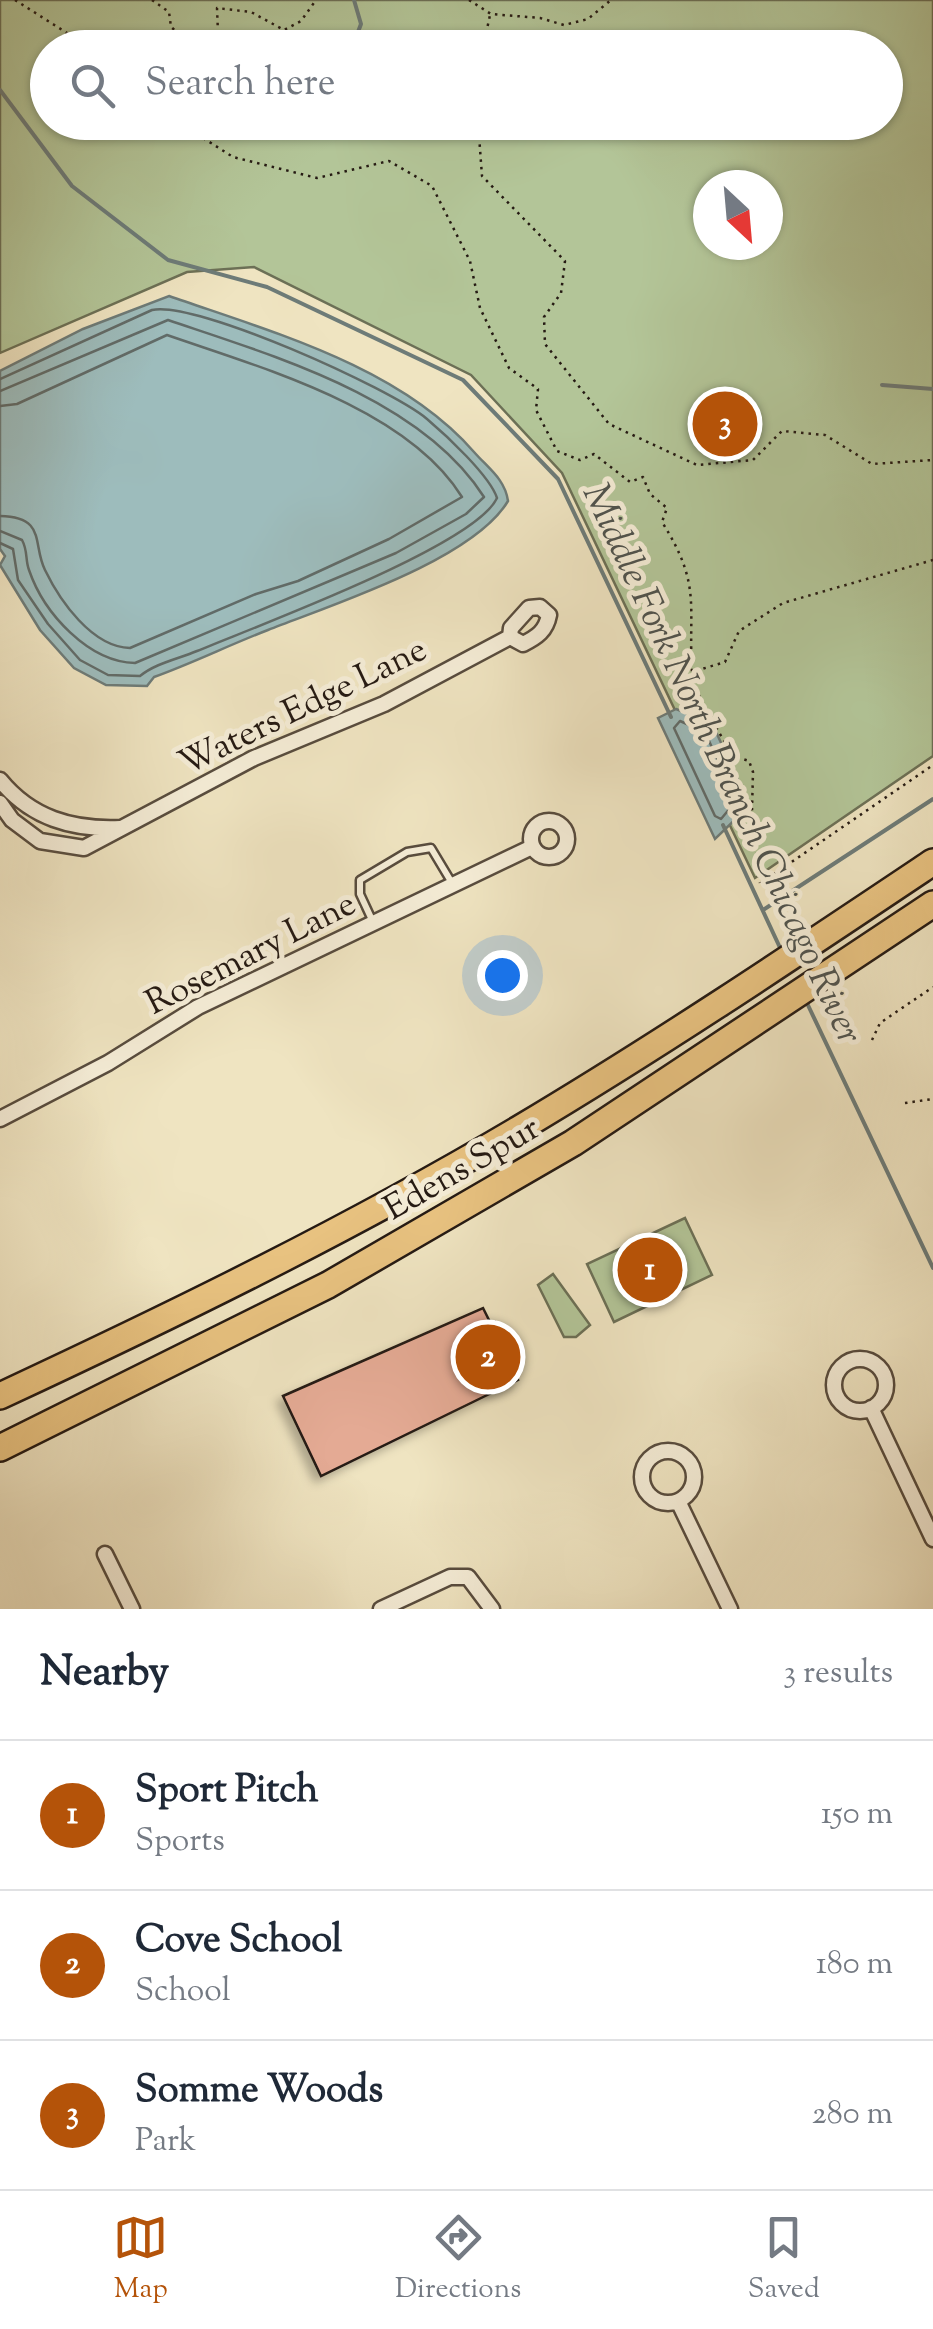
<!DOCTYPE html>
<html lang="en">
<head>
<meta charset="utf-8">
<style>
  body { margin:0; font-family:"Sorts Mill Goudy",serif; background:#f6f6f7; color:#1f2937 }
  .compass { position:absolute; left:693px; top:170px; width:90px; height:90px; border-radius:50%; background:#fff; box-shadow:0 2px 8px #0004; rotate:154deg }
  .you { position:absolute; left:502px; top:975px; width:35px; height:35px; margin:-25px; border:8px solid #fff; border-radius:50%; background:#1a73e8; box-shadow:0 0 0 15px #1a73e833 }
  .badge { display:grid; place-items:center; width:65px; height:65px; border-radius:50%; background:#b45309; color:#fff; font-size:32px; font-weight:700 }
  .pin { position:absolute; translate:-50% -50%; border:5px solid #fff; box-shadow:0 2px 10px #0006 }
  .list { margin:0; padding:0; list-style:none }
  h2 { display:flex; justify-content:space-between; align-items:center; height:130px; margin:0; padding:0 40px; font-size:42px }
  h2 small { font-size:32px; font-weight:400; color:#747a83 }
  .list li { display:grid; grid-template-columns:65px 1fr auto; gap:30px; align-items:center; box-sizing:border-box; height:150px; padding:0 40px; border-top:2px solid #e0e1e3 }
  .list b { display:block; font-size:38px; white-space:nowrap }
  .list p { margin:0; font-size:32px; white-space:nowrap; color:#747a83 }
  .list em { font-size:32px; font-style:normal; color:#747a83 }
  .icon { flex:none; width:55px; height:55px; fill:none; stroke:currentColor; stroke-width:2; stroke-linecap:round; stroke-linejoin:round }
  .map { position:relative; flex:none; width:933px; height:1609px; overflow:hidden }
  .search { position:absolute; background:#fff; box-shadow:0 2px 8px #0004; left:30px; right:30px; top:30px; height:110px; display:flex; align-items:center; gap:25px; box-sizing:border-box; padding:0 35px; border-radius:55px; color:#747a83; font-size:38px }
  .sheet { height:580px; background:#fff }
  nav { display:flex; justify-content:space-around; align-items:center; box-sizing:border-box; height:140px; border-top:2px solid #e0e1e3; background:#fff; font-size:28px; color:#747a83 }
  nav a { display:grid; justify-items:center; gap:5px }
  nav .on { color:#b45309 }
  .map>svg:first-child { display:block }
  .green { fill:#b3c598; stroke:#6c7056; stroke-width:2.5; fill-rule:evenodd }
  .water { fill:#9dbcbc; stroke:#6d7b78; stroke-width:2.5 }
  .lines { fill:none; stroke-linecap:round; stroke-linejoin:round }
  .shore { stroke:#616b68; stroke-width:2.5 }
  .stream { stroke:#6d7b78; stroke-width:4 }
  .building { fill:#e4aa94; stroke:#251a13; stroke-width:2.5; filter:url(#shadow) }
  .service-casing { stroke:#584c3e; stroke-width:11 }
  .minor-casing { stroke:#584c3e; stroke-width:19 }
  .motorway-casing { stroke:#251a13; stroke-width:30 }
  .path { stroke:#251a13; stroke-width:2.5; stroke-dasharray:2.5 5; stroke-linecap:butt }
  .service { stroke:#f5edd7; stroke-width:6 }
  .minor { stroke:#f5edd7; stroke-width:14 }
  .motorway { stroke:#e8c280; stroke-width:25 }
  .labels { text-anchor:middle; stroke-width:10; stroke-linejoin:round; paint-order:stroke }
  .street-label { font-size:35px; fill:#251a13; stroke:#f5edd7 }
  .water-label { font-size:38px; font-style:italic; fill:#4f534e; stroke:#f5edd7 }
</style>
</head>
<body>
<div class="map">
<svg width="933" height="1609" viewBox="0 0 933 1609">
  <defs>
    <filter id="shadow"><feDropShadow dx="-6" dy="6" stdDeviation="5" flood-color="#0004"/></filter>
  </defs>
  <rect width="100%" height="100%" fill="#efe4c1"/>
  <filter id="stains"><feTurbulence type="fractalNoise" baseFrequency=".002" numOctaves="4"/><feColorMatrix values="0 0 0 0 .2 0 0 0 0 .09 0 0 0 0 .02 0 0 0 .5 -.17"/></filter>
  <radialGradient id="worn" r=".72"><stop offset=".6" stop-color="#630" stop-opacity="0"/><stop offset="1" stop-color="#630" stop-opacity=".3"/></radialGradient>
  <path class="green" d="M0,0H933V756L755,878L562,473L471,375L254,267L187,272L0,353ZM48,48H886V122H48ZM708,185H768V245H708Z
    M685,1218L712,1275L614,1322L587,1264Z
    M553,1274L590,1325L576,1337H564L538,1285Z"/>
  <path class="water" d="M169,296C275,333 400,367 474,452C488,468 505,479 508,501C473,560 331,605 268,630C229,645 193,663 154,677L147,686L106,685L74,668L40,630L0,565L5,556L0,549V371L83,329Z
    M676,709L712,723L747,800L742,813L715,839L658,718Z"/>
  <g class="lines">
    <path class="shore" d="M0,379L152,310C195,300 390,388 427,419C446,435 490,476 497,498C475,546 254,627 197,651C178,659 156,663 140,676L108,675L80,660L48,624L18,580L13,549L0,543
      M0,391L168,320C274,356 421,398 484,497L466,514L396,553L135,663C89,662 44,614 29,570C25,559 28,551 22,540L0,531
      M0,406L17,404L167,335C262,368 407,408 462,497L389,539L298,581L256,594L130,648C92,647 60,601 45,570C32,544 47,517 0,516
      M680,721L705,732L736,801L721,819L715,816L674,728Z"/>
    <path class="stream" d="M352,48L361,24L354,0
      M0,90L72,186L168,260L267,287L463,380L558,479L671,717
      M882,385L933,389
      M723,825L782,952
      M763,910L933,799
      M806,1001L933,1268"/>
  </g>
  <path class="building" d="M483,1308L491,1324L495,1322L518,1380L321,1476L283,1396Z"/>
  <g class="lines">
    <defs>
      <path id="service" d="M373,922L360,894V880L407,852L431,848L452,883"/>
      <path id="minor" d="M0,780C31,818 72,830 120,828
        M0,803L12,820L40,841L84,848L254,758L384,704L510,637L523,644C537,637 546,631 549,615L540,607L529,608L511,628L510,637
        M531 839a18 18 0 1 1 36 0a18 18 0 1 1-36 0Z
        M0,1119L108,1063L198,1007L532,847
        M834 1385a26 26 0 1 1 52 0a26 26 0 1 1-52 0Z
        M871,1408L933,1539
        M642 1477a26 26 0 1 1 52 0a26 26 0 1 1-52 0Z
        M678,1501L730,1609
        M105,1554L132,1609
        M381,1609L450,1577H468L492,1609"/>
      <path id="motorway" d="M0,1396C176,1314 352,1228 519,1129C660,1045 797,953 933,862
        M0,1448L328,1285L573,1143L933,904"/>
    </defs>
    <use href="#service" class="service-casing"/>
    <use href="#minor" class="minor-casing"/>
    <use href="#motorway" class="motorway-casing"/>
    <path class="path" d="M15,0L67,33L80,48
      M152,0L169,12L171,27C187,41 201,49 218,33L217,8L251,12L284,30L301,21L316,0
      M469,0L491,14L540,18L564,25L588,19L611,0
      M483,48L490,15
      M178,122L233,157L317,178L389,161L432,186L470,261L480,308L509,368L538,389L536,410L557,451L580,460L594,454L630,482L643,477L650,494L667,508L662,522C702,585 688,605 692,672L725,662L739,631L783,603L933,560
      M478,122L482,176L565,261L561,293L544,317L545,344L609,424L697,465L753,460L782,431L825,435L872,464L933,460
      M692,673L701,702L733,756L749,761L753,772L752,810L760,883
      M761,883L933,765
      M872,1040L880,1023L933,987
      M905,1103L933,1099"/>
    <use href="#service" class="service"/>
    <use href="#minor" class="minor"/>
    <use href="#motorway" class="motorway"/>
  </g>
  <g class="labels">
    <g class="street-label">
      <text transform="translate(302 705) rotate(-26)" y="12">Waters Edge Lane</text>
      <text transform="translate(250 952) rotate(-27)" y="12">Rosemary Lane</text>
      <text transform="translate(461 1167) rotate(-30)" y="12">Edens Spur</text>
    </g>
    <g class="water-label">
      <text transform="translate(724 763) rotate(65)" y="13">Middle Fork North Branch Chicago River</text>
    </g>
  </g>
  <rect width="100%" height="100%" filter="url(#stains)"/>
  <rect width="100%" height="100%" fill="url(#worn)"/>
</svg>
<svg class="compass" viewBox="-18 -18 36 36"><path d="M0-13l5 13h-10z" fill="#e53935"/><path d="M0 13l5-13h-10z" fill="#747a83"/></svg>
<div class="you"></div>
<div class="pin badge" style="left:650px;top:1270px">1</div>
<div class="pin badge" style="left:488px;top:1357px">2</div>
<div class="pin badge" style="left:725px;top:424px">3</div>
<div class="search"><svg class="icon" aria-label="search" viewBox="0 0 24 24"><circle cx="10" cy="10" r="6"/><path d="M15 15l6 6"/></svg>Search here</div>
</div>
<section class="sheet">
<h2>Nearby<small>3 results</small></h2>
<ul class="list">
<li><span class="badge">1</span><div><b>Sport Pitch</b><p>Sports</p></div><em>150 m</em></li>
<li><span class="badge">2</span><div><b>Cove School</b><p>School</p></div><em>180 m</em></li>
<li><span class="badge">3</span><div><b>Somme Woods</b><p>Park</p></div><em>280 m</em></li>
</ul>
</section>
<nav>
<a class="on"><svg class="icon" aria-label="map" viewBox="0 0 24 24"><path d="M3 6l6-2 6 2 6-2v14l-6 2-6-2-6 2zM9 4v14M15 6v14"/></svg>Map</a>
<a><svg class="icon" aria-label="directions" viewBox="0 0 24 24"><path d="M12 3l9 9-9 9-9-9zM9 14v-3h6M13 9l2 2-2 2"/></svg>Directions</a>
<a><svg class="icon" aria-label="saved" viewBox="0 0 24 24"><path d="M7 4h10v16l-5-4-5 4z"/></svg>Saved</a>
</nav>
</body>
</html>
